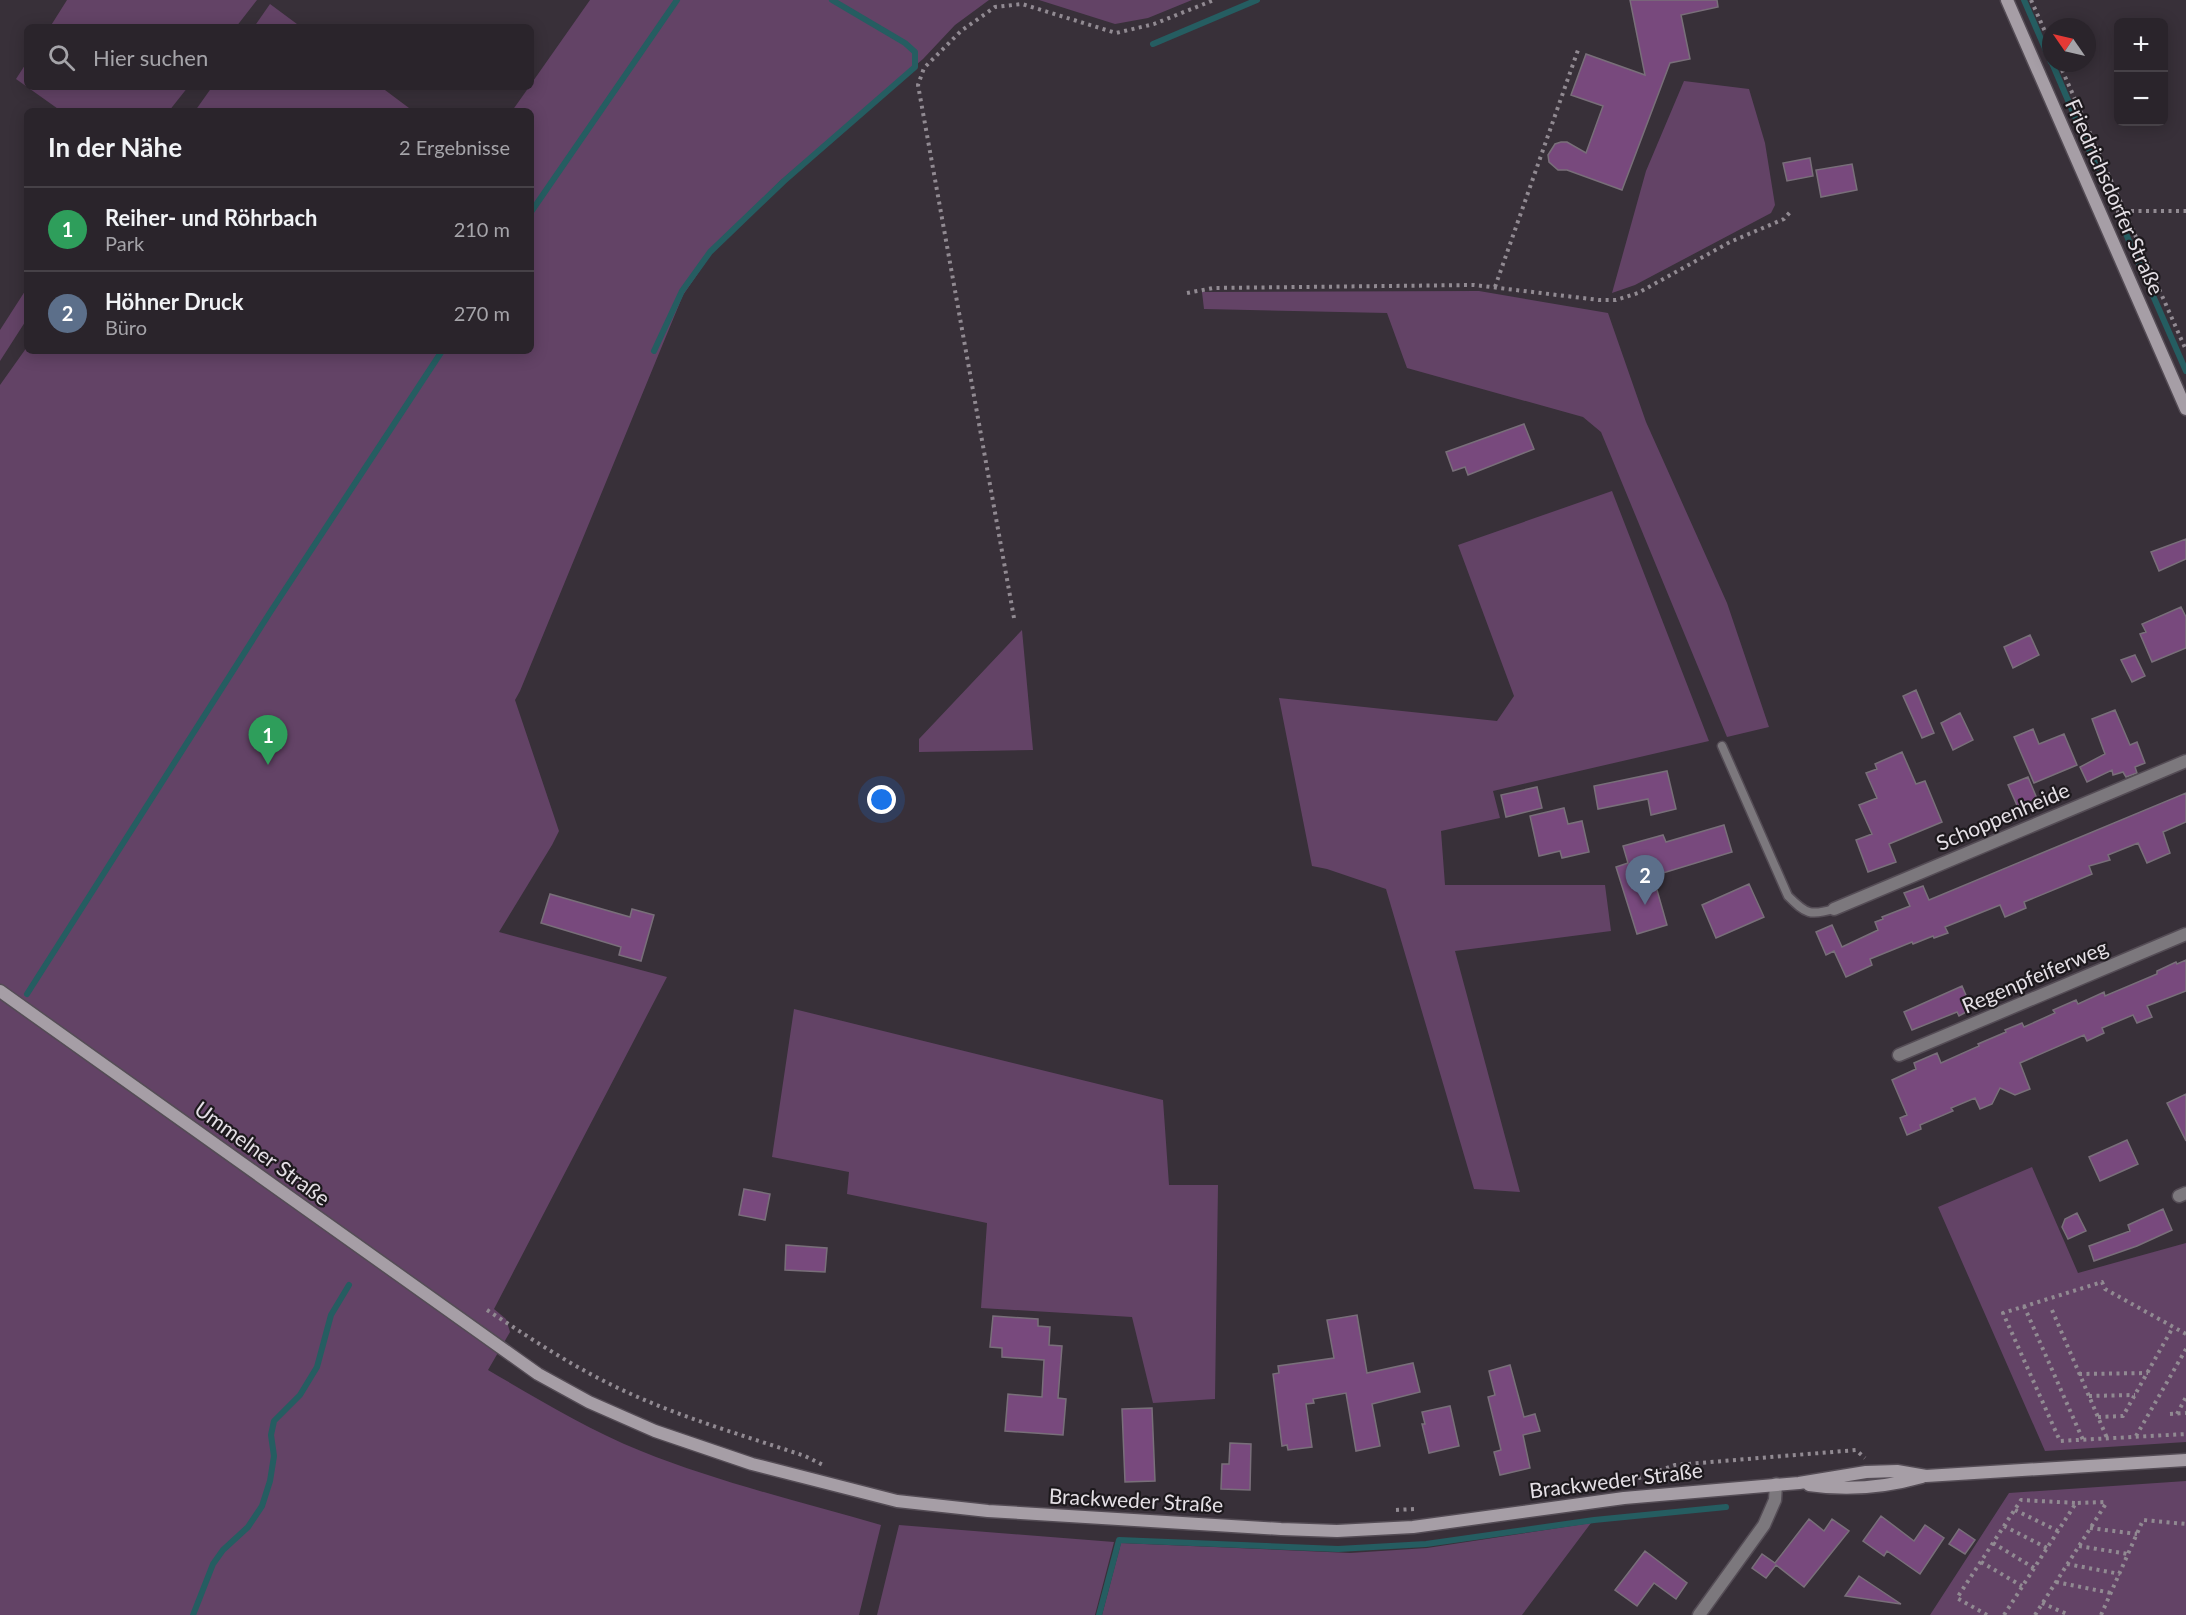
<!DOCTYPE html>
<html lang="de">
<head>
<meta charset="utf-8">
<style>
  body { margin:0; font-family:Lato,sans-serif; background:#322c33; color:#f1f3f6 }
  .controls { position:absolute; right:18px; top:18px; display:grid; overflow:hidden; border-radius:9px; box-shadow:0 3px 15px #0003 }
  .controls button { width:54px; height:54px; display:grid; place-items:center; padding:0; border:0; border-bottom:2px solid #464147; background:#2a242b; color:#f1f3f6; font:30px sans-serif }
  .compass { position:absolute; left:2042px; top:18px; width:54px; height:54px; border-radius:50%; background:#2a242b; box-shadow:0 3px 15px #0003; rotate:304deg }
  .you { position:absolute; left:882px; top:800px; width:21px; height:21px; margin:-15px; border:4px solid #fff; border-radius:50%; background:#1a73e8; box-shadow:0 0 0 9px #1a73e833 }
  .badge { display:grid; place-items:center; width:39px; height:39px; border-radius:50%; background:#51ccd3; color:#fff; font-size:20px; font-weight:700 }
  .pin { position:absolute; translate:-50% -50px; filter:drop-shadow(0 2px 3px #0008) }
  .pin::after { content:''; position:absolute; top:32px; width:21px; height:18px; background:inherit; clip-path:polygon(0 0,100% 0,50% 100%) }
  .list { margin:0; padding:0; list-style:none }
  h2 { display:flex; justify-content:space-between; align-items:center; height:78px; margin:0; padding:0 24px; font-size:26px }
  h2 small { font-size:20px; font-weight:400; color:#a5a4a9 }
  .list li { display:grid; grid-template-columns:39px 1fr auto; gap:18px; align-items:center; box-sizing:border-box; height:84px; padding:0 24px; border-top:2px solid #464147 }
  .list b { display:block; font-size:22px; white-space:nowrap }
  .list p { margin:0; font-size:20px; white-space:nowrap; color:#a5a4a9 }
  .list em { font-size:20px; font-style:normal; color:#a5a4a9 }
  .icon { flex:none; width:33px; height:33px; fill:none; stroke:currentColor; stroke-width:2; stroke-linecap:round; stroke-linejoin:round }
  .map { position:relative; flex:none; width:2186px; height:1615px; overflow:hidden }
  .search { position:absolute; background:#2a242b; box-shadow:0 3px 15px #0003; left:24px; top:24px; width:510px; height:66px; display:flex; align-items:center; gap:15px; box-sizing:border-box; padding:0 21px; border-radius:9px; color:#a5a4a9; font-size:22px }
  .panel { position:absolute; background:#2a242b; box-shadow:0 3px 15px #0003; left:24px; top:108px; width:510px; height:246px; border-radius:9px }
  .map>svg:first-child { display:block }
  .green { fill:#634366 }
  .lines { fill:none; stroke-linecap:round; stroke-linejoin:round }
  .stream { stroke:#255d61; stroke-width:6 }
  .building { fill:#78497d; stroke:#796f7a; stroke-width:1.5 }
  .service-casing { stroke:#544c55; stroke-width:11 }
  .minor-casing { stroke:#544c55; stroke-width:15 }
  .secondary-casing { stroke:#544c55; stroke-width:15 }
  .path { stroke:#918a92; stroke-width:4; stroke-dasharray:3 4.5; stroke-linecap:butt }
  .service { stroke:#7c787d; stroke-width:8 }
  .minor { stroke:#7c787d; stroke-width:12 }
  .secondary { stroke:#a69ea6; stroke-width:12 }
  .labels { text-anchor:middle; stroke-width:4.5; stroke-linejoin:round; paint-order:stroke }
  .street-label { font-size:21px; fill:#e5e0e6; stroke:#1d191d }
</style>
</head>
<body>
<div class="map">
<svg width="2186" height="1615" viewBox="0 0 2186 1615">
  <rect width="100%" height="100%" fill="#383039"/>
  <path class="green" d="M67,0H257L236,27H50Z
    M590,0H989L955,25L923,59L779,182L712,253L683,295L520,691L515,700L559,831L552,845L499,932L667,977L494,1309L506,1319L510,1332L488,1370C538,1399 587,1429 641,1451C718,1482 801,1502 881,1525L859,1615H0V385L27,347V351H531V111H512L529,87H531V84Z
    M1039,0H1192L1148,18L1115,24Z
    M270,4L301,27H254Z
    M27,62V87H188L169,111H61L16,79Z
    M1684,81L1749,89L1765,143L1775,205L1771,213L1635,285L1612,293L1646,171Z
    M212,87H381L413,111H195Z
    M27,288V319L0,361V330Z
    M1479,291L1608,313L1646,422L1727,603L1769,727L1727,737L1601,432L1583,417L1407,368L1387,313L1204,309L1202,292Z
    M1612,491L1709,741L1493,791L1500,818L1441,831L1445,885H1605L1611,931L1455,951L1520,1192L1474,1189L1386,889L1327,869L1312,866L1279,698L1497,721L1514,696L1458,545Z
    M1022,630L1033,750L919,752V739Z
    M794,1009L1163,1100L1169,1185H1218L1215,1399L1153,1403L1132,1317L981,1308L987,1223L847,1194L849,1172L772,1157Z
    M2032,1167L2078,1273L2186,1243V1442L2045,1451L1938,1207Z
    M2186,1481V1615H1930L2009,1493Z
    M1591,1523L1522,1615H1102L1121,1543L1350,1553L1427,1548Z
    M899,1525L1114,1542L1095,1615H877Z"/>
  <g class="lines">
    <path class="stream" d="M2024,0L2051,62
      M1153,44L1257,0
      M2052,63L2097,168
      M531,212L677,0
      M2123,227L2186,371
      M654,351L682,291L710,252L784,181L915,67V52L905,43L832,0
      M27,994L271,611L442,351
      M193,1615L213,1564L223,1550L248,1527L262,1506L270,1481L274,1456L271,1435L274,1421L300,1395L317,1367L331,1315L349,1285
      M1099,1615L1119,1540L1338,1549L1426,1544L1594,1520L1726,1507"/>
  </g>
  <path class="building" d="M1630,0H1717L1718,7L1681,15L1690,59L1670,63L1622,190L1567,170H1558L1549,162L1548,155L1555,144L1561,142H1567L1586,153L1603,106L1571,95L1586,54L1645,75Z
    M1810,158L1813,176L1787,181L1783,163Z
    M1852,164L1857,190L1821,197L1816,170Z
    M1524,424L1534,449L1468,475L1465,467L1453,471L1446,452Z
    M2186,539V559L2159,571L2151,552Z
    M2181,607L2186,617V648L2152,662L2140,634L2146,632L2142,624Z
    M2030,635L2039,655L2013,668L2004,647Z
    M2135,655L2145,676L2132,682L2121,660Z
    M1916,690L1934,733L1922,738L1903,696Z
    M2115,710L2130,745L2137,742L2145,763L2135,767L2137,773L2126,777L2123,772L2113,775L2112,770L2087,782L2080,767L2105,754L2092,719Z
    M1960,713L1973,740L1953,750L1941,723Z
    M2033,729L2039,744L2064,734L2077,765L2034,783L2014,737Z
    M1902,752L1916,784L1925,781L1942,822L1889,844L1896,862L1868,872L1856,840L1872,834L1859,805L1877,798L1866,773L1877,769L1875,764Z
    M1667,771L1676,809L1651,815L1648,799L1598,809L1594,786Z
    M2028,777L2038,801L2019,810L2008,785Z
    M1537,787L1542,808L1506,817L1501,795Z
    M2186,793V822L2163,832L2170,853L2147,863L2138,843L2108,855L2110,860L2089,866L2092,874L2024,902L2026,908L2005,917L2000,905L1945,927L1948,933L1934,938L1933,936L1913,944L1912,942L1870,959L1872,965L1846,977L1834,951L1826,955L1816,932L1832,925L1842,947L1878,930L1875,922L1883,919L1882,917L1910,906L1904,893L1923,886L1929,900Z
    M1564,808L1568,824L1582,821L1589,852L1562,858L1560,851L1539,856L1530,816Z
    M1724,825L1732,852L1653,876L1667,925L1637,934L1616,867L1628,863L1623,846L1663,835L1666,842Z
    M1749,884L1764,917L1716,938L1702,905Z
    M550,894L630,917L632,909L654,915L641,961L619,955L621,947L541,923Z
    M2186,960V991L2147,1006L2152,1017L2137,1023L2133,1015L2102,1028L2104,1033L2087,1041L2084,1035L2020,1063L2030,1089L2015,1095L2000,1088L1992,1104L1980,1109L1975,1098L1951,1108L1953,1111L1920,1125L1921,1129L1907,1135L1900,1118L1907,1115L1892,1080L1916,1069L1914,1063L1937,1053L1941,1063L1979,1046L1978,1044L2006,1032L2005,1030L2022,1023L2024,1027L2055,1013L2053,1010L2076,1000L2078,1004L2104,992L2105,996L2157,974V971L2176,962L2177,964Z
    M1962,986L1972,1009L1959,1016L1957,1012L1912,1030L1904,1012Z
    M2186,1094V1141L2167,1103Z
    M2127,1140L2138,1164L2100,1181L2089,1157Z
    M744,1189L770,1194L765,1220L739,1215Z
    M2163,1209L2172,1230L2137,1246L2094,1261L2089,1246L2130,1231L2128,1225Z
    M2077,1213L2086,1231L2068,1239L2062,1227L2065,1219Z
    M786,1245L827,1248L825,1272L785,1270Z
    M1357,1315L1367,1373L1413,1363L1420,1392L1372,1404L1380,1446L1356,1451L1346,1393L1313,1399L1314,1403L1306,1404L1312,1447L1288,1450L1287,1445L1282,1446L1273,1374L1279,1373L1278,1366L1334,1358L1327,1320Z
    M993,1316L1038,1319V1326L1050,1327L1049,1345L1062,1346L1058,1398L1066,1399L1063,1435L1005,1431L1008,1394L1042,1397L1044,1360L1002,1357V1348L990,1347Z
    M1510,1365L1524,1417L1535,1414L1540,1431L1523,1435L1530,1468L1500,1475L1494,1452L1501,1450L1488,1397L1495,1395L1489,1371Z
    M1450,1406L1459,1446L1429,1453L1422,1424H1425L1422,1412Z
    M1152,1408L1155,1481L1125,1482L1122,1409Z
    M1230,1443L1251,1444L1250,1490L1221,1489L1222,1464H1229Z
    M1881,1516L1914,1541L1925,1525L1944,1538L1920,1574L1887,1551L1884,1556L1863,1541Z
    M1809,1519L1824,1531L1832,1519L1849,1531L1804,1587L1776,1565L1766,1578L1752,1568L1762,1554L1775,1563Z
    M1959,1529L1975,1540L1965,1554L1949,1544Z
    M1645,1551L1687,1583L1676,1599L1654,1583L1637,1606L1615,1590Z
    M1859,1576L1901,1604L1845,1596Z"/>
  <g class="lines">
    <defs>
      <path id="service" d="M1722,746L1788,896C1806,914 1810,916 1834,909"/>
      <path id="minor" d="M1834,909L2186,761
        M1899,1055L2186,934
        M2179,1196L2186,1193
        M1699,1615L1764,1525L1775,1500L1776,1484"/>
      <path id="secondary" d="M2007,0L2186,409
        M0,991L538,1374L589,1402L655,1431L752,1464L897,1501L988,1511L1281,1529L1337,1531L1413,1527L1624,1498L1799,1483L1866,1472L1897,1471L1926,1476L2186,1460
        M1809,1485C1848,1491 1883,1488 1922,1477"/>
    </defs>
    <use href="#service" class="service-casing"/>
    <use href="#minor" class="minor-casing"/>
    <use href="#secondary" class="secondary-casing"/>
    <path class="path" d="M2031,0L2051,45
      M2059,63L2186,350
      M2116,211H2186
      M1495,287L1578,50
      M1187,293L1213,288L1474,285L1599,300H1616L1638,293L1730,242L1784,219L1792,210
      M1014,618L918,85L924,68L961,31L995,7L1022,4L1116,33L1154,24L1214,0
      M2024,1306L2083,1440
      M487,1310C524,1334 561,1359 600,1379C665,1413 736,1433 805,1456L825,1466
      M2052,1310L2107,1438
      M2186,1334L2105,1289L2102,1282L2003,1313L2060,1441L2186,1434
      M2079,1374L2148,1373
      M2089,1396L2135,1395
      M2170,1414L2186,1413
      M2177,1414L2186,1397
      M2098,1417L2123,1416L2173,1327
      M2136,1436L2186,1349
      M1631,1481L1675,1465L1856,1450L1865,1458
      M1396,1510L1415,1509
      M2015,1510L2058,1531
      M2004,1526L2047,1548
      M2090,1528L2137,1534
      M1993,1543L2034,1568
      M2079,1546L2128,1554
      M1981,1562L2022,1586
      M2067,1564L2120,1574
      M2056,1582L2111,1593
      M2042,1603L2069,1615
      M1987,1615L1957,1598L2021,1500L2076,1503
      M2004,1615L2076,1503L2107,1502
      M2035,1615L2107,1502
      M2101,1615L2143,1520L2186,1524"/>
    <use href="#service" class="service"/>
    <use href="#minor" class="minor"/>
    <use href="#secondary" class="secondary"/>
  </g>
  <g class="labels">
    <g class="street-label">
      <text transform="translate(2114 197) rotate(66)" y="7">Friedrichsdorfer Straße</text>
      <text transform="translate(2003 817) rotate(-23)" y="7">Schoppenheide</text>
      <text transform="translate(2035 977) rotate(-23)" y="7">Regenpfeiferweg</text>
      <text transform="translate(262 1154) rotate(36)" y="7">Ummelner Straße</text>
      <text transform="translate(1616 1481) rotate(-7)" y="7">Brackweder Straße</text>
      <text transform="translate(1136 1501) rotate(3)" y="7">Brackweder Straße</text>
    </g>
  </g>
</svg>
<div class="controls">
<button>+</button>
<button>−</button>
</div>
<svg class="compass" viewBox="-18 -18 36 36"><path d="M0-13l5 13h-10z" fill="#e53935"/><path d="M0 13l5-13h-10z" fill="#a5a4a9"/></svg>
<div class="you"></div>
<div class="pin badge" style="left:268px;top:765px;background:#2e9e5b">1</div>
<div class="pin badge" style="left:1645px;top:905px;background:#5c6f8a">2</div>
<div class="search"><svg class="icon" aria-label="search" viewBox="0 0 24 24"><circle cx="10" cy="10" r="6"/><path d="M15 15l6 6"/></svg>Hier suchen</div>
<section class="panel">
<h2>In der Nähe<small>2 Ergebnisse</small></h2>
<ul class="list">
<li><span class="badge" style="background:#2e9e5b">1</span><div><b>Reiher- und Röhrbach</b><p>Park</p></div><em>210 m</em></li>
<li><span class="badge" style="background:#5c6f8a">2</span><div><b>Höhner Druck</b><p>Büro</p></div><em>270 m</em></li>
</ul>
</section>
</div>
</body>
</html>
